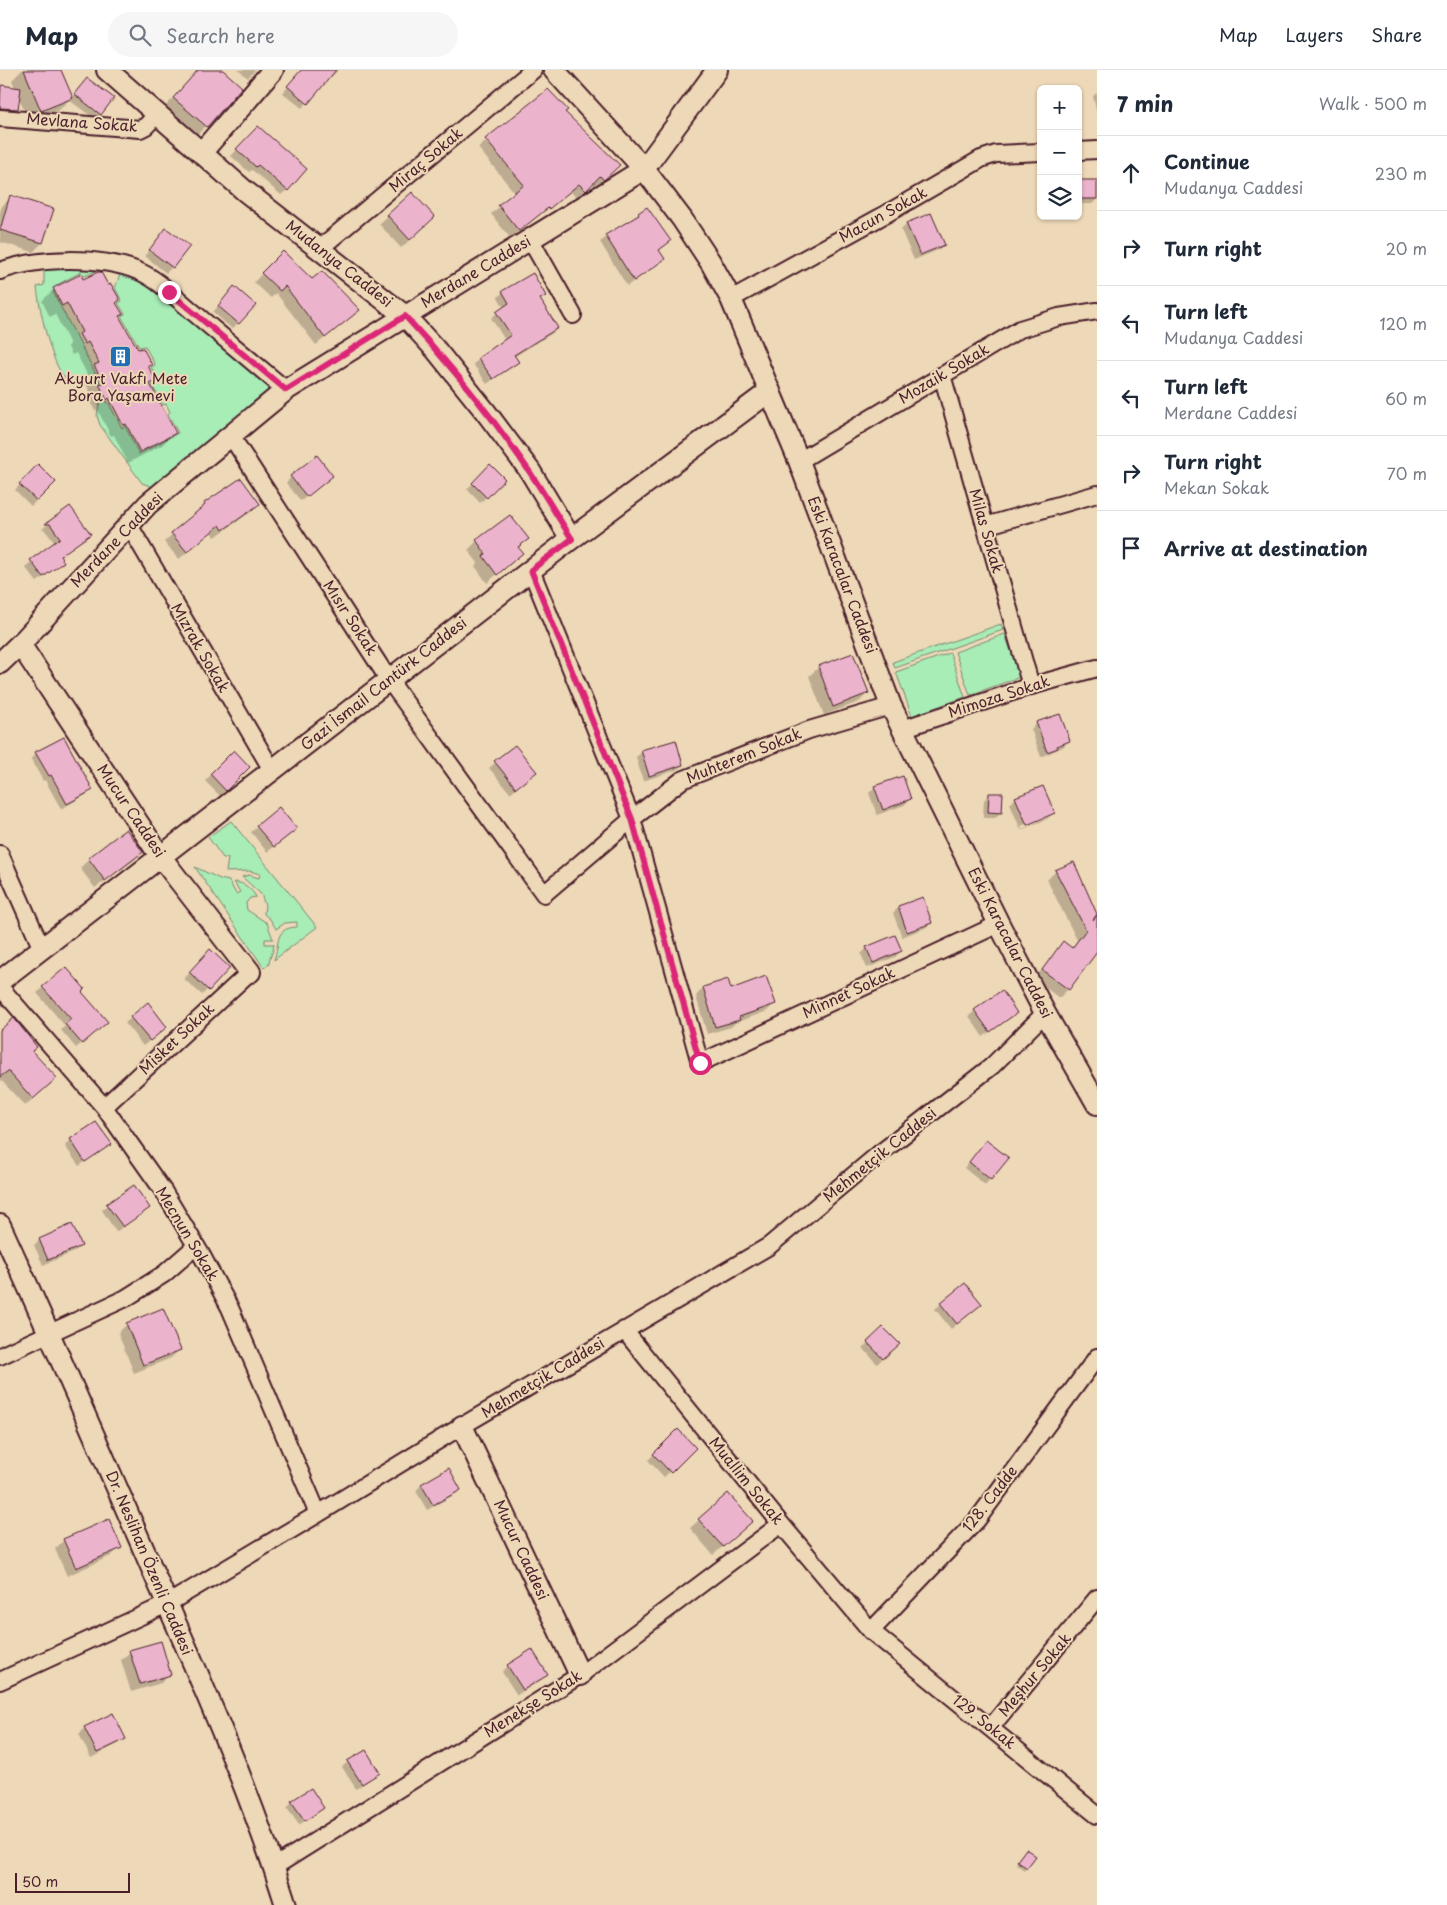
<!DOCTYPE html>
<html lang="en">
<head>
<meta charset="utf-8">
<style>
  body { margin:0; font-family:"Playpen Sans",sans-serif; background:#f6f6f7; color:#1f2937 }
  .controls { position:absolute; right:15px; top:15px; display:grid; overflow:hidden; border-radius:8px; box-shadow:0 1px 4px #0004 }
  .controls button { width:45px; height:45px; display:grid; place-items:center; padding:0; border:0; border-bottom:1px solid #e0e1e3; background:#fff; color:#1f2937; font:25px sans-serif }
  .scale { position:absolute; left:15px; bottom:12px; width:115px; box-sizing:border-box; padding-left:5px; border:2px solid #4a1f2b; border-top:0; font-size:14px; line-height:18px; white-space:nowrap; color:#4a1f2b; -webkit-text-stroke:4px #edd8b7; paint-order:stroke }
  .stop { position:absolute; width:15px; height:15px; margin:-11px; border:4px solid #db2777; border-radius:50%; background:#fff }
  .stop.end { background:#db2777; border-color:#fff; box-shadow:0 1px 5px #0008 }
  .list { margin:0; padding:0; list-style:none }
  h2 { display:flex; justify-content:space-between; align-items:center; height:65px; margin:0; padding:0 20px; font-size:21px }
  h2 small { font-size:16px; font-weight:400; color:#747a83 }
  .list li { display:grid; grid-template-columns:32px 1fr auto; gap:15px; align-items:center; box-sizing:border-box; height:75px; padding:0 20px; border-top:1px solid #e0e1e3 }
  .list b { display:block; font-size:19px; white-space:nowrap }
  .list p { margin:0; font-size:16px; white-space:nowrap; color:#747a83 }
  .list em { font-size:16px; font-style:normal; color:#747a83 }
  .icon { flex:none; width:28px; height:28px; fill:none; stroke:currentColor; stroke-width:2; stroke-linecap:round; stroke-linejoin:round }
  .map { position:relative; flex:none; width:1097px; height:1835px; overflow:hidden }
  header { display:flex; align-items:center; gap:30px; box-sizing:border-box; height:70px; padding:0 25px; background:#fff; border-bottom:1px solid #e0e1e3 }
  header strong { font-size:24px }
  nav { display:flex; gap:28px; margin-inline-start:auto; font-size:18px }
  .search { width:350px; height:45px; background:#f6f6f7; display:flex; align-items:center; gap:12px; box-sizing:border-box; padding:0 18px; border-radius:28px; color:#747a83; font-size:19px }
  main { display:flex }
  aside { flex:1; background:#fff }
  .map>svg:first-child { display:block }
  .green { fill:#a8ecb6; stroke:#798670 }
  .shadow { fill:#0003; fill-rule:evenodd }
  .building { fill:#ebb4cc; stroke:#4a1f2b }
  .lines { fill:none; stroke-linecap:round; stroke-linejoin:round }
  .minor-casing { stroke:#4a1f2b; stroke-width:20 }
  .tertiary-casing { stroke:#4a1f2b; stroke-width:24 }
  .minor { stroke:#edd8b7; stroke-width:16 }
  .tertiary { stroke:#edd8b7; stroke-width:20 }
  .route { stroke:#db2777; stroke-width:6 }
  .labels { text-anchor:middle; stroke-width:4; stroke-linejoin:round; paint-order:stroke }
  .street-label { font-size:15px; fill:#4a1f2b; stroke:#edd8b7 }
  .poi-label { font-size:15px; fill:#4a1f2b; stroke:#edd8b7 }
</style>
</head>
<body>
<header>
<strong>Map</strong>
<div class="search"><svg class="icon" aria-label="search" viewBox="0 0 24 24"><circle cx="10" cy="10" r="6"/><path d="M15 15l6 6"/></svg>Search here</div>
<nav><a>Map</a><a>Layers</a><a>Share</a></nav>
</header>
<main>
<div class="map">
<svg width="1097" height="1835" viewBox="0 0 1097 1835">
  <rect width="100%" height="100%" fill="#edd8b7"/>
  <filter id="ink" filterUnits="userSpaceOnUse"><feTurbulence type="fractalNoise" baseFrequency=".02" numOctaves="2"/><feDisplacementMap in="SourceGraphic" scale="10" xChannelSelector="R" yChannelSelector="G"/><feConvolveMatrix kernelMatrix="1 2 1 2 8 2 1 2 1" color-interpolation-filters="sRGB"/></filter>
  <g filter="url(#ink)">
    <path class="green" d="M69,198H103L85,206L81,202L57,215L59,218L53,222L100,312C91,315 73,316 66,309C51,295 39,237 37,217L44,215V200Z
      M121,201L145,212L274,319L153,417L142,413L100,355L97,346L98,339L102,326L106,332H108L122,358L125,356L139,384L178,363L168,344L170,342L166,334L163,335L152,315L158,311L151,297L155,295L145,276L139,277L121,246L125,244L118,233L122,231L115,218Z
      M1001,554L1003,560L895,598L893,592Z
      M1005,564L1020,607L970,625L955,582Z
      M950,583L965,627L912,646L896,602Z
      M231,751L317,857L274,890C280,873 274,858 297,857V852L285,853L276,859L270,849L264,844L265,835L261,824L242,807L249,805L259,808L260,804L250,801L226,802L228,788H223L208,767Z
      M195,797L220,809L229,811L236,824L240,822L234,812C243,812 252,819 256,827L250,828L246,833L247,840L267,853L273,869H265V874H274C274,882 269,887 269,894L264,898Z"/>
    <path class="shadow" d="M22,0H60L72,28L82,15L101,44L95,49L69,30L59,40L29,52L19,28L17,39L11,45L0,44V16L15,18L12,10Z
      M198,0H221L241,17L197,65L165,37Z
      M238,0H255L248,8Z
      M301,0H338L331,7L330,6L302,38L283,23Z
      M548,21L611,103L595,117L592,113L577,128L570,121L510,168L491,144L515,123L478,78Z
      M1097,23V44L1093,26Z
      M258,58L287,120L281,125L252,100L249,102L231,86Z
      M1097,111V129L1092,134H1078V112Z
      M11,127L52,140L42,173L33,182L0,172V142L2,136Z
      M647,138L670,171L658,181L664,189L627,216L600,172Z
      M388,146L425,156L401,178L379,154Z
      M907,154L943,174L938,180L914,190L901,160Z
      M161,165L172,197L166,203L145,186Z
      M283,182L312,210L359,240L316,275L276,223L271,228L254,212Z
      M82,211L115,234L118,247L138,281L150,294L147,297L154,310L149,316L174,363L162,375L128,393L114,365L111,366L97,339L95,341L88,327L91,324L83,308L87,304L76,283L72,285L68,277L70,274L55,244L50,247L42,231L54,219Z
      M503,222L544,226L539,230L557,258L551,264L514,287L517,291L487,314L473,294L505,270L491,248L504,238L498,227Z
      M229,224L238,253L232,259L213,242Z
      M38,396L55,412L31,436L15,420Z
      M490,396L504,409L480,433L467,419Z
      M291,407L326,411L301,431L286,413Z
      M205,434H258L251,442L215,467L211,462L179,489L164,472Z
      M69,438L89,464L59,487L63,492L37,512L25,497L55,473L44,459H42Z
      M510,446L527,469L518,478L512,491L487,513L475,496L478,493L468,480L477,471Z
      M853,584L868,623L859,632L824,645L809,606L818,598Z
      M1037,653L1068,671L1063,677L1041,687L1031,659Z
      M515,676L530,707L510,723L489,698Z
      M234,682L249,697L220,726L205,711Z
      M642,682L682,695L676,700L643,711L636,687Z
      M36,683L92,719L86,725L61,739L45,710L43,711L31,689Z
      M875,717L910,729L904,735L877,745L869,723Z
      M990,724L1001,742L995,748H983L984,730Z
      M1016,728L1053,743L1047,749L1021,760L1010,734ZM1048,745V747L1022,759L1021,756Z
      M257,757L289,765L267,782L251,762Z
      M142,782L133,791L95,818L80,798L89,789Z
      M1056,801L1090,853L1068,919L1059,928L1034,909L1063,873L1071,879L1077,870L1047,810Z
      M922,829L931,853L925,858L902,867L893,843L898,838Z
      M867,878L901,881L895,887L867,898L861,884Z
      M204,887L228,898L202,925L184,909Z
      M727,911L730,920L775,933L767,941L735,953L731,957L707,964L696,926L703,918Z
      M43,918L80,922L100,958L76,978L61,960L65,956L37,923Z
      M975,941L1016,942L983,967L969,946Z
      M131,948L160,962L143,976L125,953Z
      M0,961L31,981L47,1016L25,1036L0,1009Z
      M71,1070L110,1074L79,1096L65,1076Z
      M981,1077L990,1109L985,1115L964,1098Z
      M107,1135L148,1138L116,1162L102,1140Z
      M40,1170L80,1176L74,1182L43,1195L34,1175Z
      M941,1234H981L951,1259L935,1239Z
      M127,1254L179,1280L171,1288L134,1303L118,1263Z
      M883,1258L898,1274L877,1294L863,1278Z
      M678,1361L694,1378L664,1407L648,1390Z
      M449,1400L460,1420L454,1425L427,1440L416,1421L421,1415Z
      M699,1450L742,1460L713,1485L690,1458Z
      M64,1470L120,1477L111,1486L67,1506L55,1479Z
      M532,1581L547,1604L541,1610L517,1625L502,1602L508,1596Z
      M130,1582L170,1604L161,1613L131,1622L121,1590Z
      M85,1658L124,1668L118,1674L91,1688L79,1664Z
      M348,1692L379,1703L356,1719L342,1697Z
      M292,1732L316,1743L299,1755L287,1738Z
      M1024,1783L1026,1797L1024,1800L1016,1794Z"/>
    <path class="building" d="M24,0H61L73,28L41,41Z
      M198,0H223L242,17L207,57L173,28Z
      M301,0H336L308,34L287,16Z
      M87,8L114,28L101,45L74,24Z
      M1,15L21,18L18,39L0,38Z
      M548,19L568,40L565,42L620,95L604,110L600,106L586,121L579,114L549,139L548,138L519,161L498,135L524,115L485,69Z
      M258,56L307,99L288,121L258,95L256,97L236,79Z
      M1078,110H1097V129H1078Z
      M412,122L435,147L410,170L387,145Z
      M10,125L54,139L43,173L0,160Z
      M647,137L671,171L659,180L665,189L634,211L605,165L639,145L638,143Z
      M931,143L945,175L920,185L906,153Z
      M166,158L190,176L173,198L149,180Z
      M283,181L312,209L322,201L360,240L325,268L285,216L280,221L261,203Z
      M98,202H101L108,215L111,214L120,230L116,233L123,244L119,246L138,279L143,278L152,295L148,296L156,311L150,314L176,363L140,382L126,354L123,355L109,328L107,330L99,314L103,313L94,295L99,293L88,272L85,274L79,264L82,262L67,233L62,236L53,218L81,204L83,209Z
      M533,203L546,226L540,229L558,258L514,285L519,292L493,309L478,288L511,265L496,242L509,233L502,221Z
      M234,216L256,235L239,254L218,236Z
      M317,385L333,406L307,427L290,406Z
      M38,394L56,412L37,431L19,414Z
      M490,394L505,409L487,428L472,413Z
      M241,408L260,434L223,460L220,455L187,482L171,463L205,435L204,433Z
      M70,436L91,464L60,486L64,492L43,507L30,490L60,468L50,454H45Z
      M510,445L529,469L518,477L523,483L497,505L483,486L486,484L476,470Z
      M853,583L869,623L833,637L818,596Z
      M1060,644L1070,671L1057,676L1058,678L1047,682L1036,652Z
      M64,667L93,720L67,734L51,705L49,706L35,682Z
      M676,670L683,695L649,706L641,680Z
      M515,675L537,702L516,718L494,691Z
      M234,680L250,697L226,721L210,704Z
      M903,706L911,729L883,740L874,716Z
      M1043,716L1055,743L1027,755L1015,727Z
      M989,723H1003L1002,743L988,742Z
      M279,737L297,759L274,777L256,756Z
      M126,759L143,782L105,811L88,788Z
      M1074,792L1097,844L1093,850L1097,845V882L1069,920L1042,900L1063,871L1072,878L1086,860L1055,800Z
      M923,827L932,853L907,862L898,836Z
      M895,865L902,881L873,893L866,877Z
      M210,879L230,898L209,921L189,902Z
      M66,897L85,919L82,922L108,952L82,974L65,954L71,949L42,917Z
      M766,906L776,934L739,947L740,950L715,957L703,917L728,909L731,919Z
      M1002,920L1017,943L990,962L974,940Z
      M148,932L167,957L150,971L130,947Z
      M14,948L37,977L32,981L57,1008L33,1029L8,1001L0,1007V960Z
      M96,1052L112,1074L85,1092L70,1069Z
      M986,1070L1009,1088L991,1110L969,1092Z
      M134,1115L150,1138L123,1157L106,1134Z
      M72,1154L82,1176L48,1190L39,1169Z
      M965,1213L982,1234L957,1254L940,1233Z
      M163,1238L181,1280L143,1295L126,1253Z
      M883,1257L900,1274L883,1289L867,1272Z
      M678,1359L696,1378L671,1403L653,1384Z
      M449,1398L461,1420L433,1435L421,1414Z
      M728,1423L753,1451L723,1477L698,1449Z
      M109,1449L122,1478L76,1498L63,1469Z
      M161,1571L171,1605L140,1614L129,1580Z
      M532,1579L548,1605L523,1620L507,1595Z
      M113,1643L126,1669L97,1683L84,1657Z
      M366,1680L380,1703L362,1714L347,1691Z
      M311,1718L324,1738L305,1751L291,1731Z
      M1026,1779L1036,1786L1027,1798L1017,1791Z"/>
    <g class="lines">
      <defs>
        <path id="minor" d="M0,48L140,59L146,56L157,44
          M1078,81L1097,80
          M530,169L573,245
          M319,179L533,0
          M0,201C38,187 100,186 138,201C158,209 176,228 193,242C224,268 255,294 286,320
          M731,229L886,144L981,89L996,84L1041,82
          M942,305L1031,616
          M231,366L389,610L544,824L632,749L682,710L809,660L891,636
          M799,391L1020,259L1059,247L1097,241
          M129,455L272,700
          M985,456L1097,424
          M531,500L632,749L700,993L999,854
          M902,659L1031,616L1097,598
          M0,784L42,879
          M0,917L104,1037L164,1122L201,1184L230,1238L318,1444
          M104,1037L250,902
          M624,1260L781,1454L871,1561L1097,1745
          M0,1286L126,1228L164,1204L196,1176
          M871,1561L977,1450L1097,1287
          M0,1611L167,1534L318,1444L462,1356L769,1176L879,1084L992,996L1045,943
          M991,1657L1097,1528
          M274,1797L580,1605L781,1454"/>
        <path id="tertiary" d="M107,0L245,121L405,246L436,280L485,341L530,401L571,469
          M554,0L644,99L682,149L711,193L731,229L799,391L891,636L999,854L1045,943L1097,1034
          M201,83L273,0
          M20,574L160,786L250,902
          M0,593L25,569L148,434L286,320L644,99L717,0
          M0,911L571,469L770,321
          M0,1155C54,1272 105,1390 156,1508C203,1615 251,1723 286,1835
          M462,1356L580,1605"/>
      </defs>
      <use href="#minor" class="minor-casing"/>
      <use href="#tertiary" class="tertiary-casing"/>
      <use href="#minor" class="minor"/>
      <use href="#tertiary" class="tertiary"/>
    </g>
  </g>
  <g class="lines" filter="url(#ink)">
    <path class="route" d="M169,222L286,320L405,246C450,294 492,346 529,401C544,423 557,446 572,469L531,500L632,749L700,993"/>
  </g>
  <defs>
    <symbol id="building-square" viewBox="-11 -11 22 22"><rect x="-9" y="-9" width="18" height="18" rx="4" fill="#1f6fb2" stroke="#edd8b7"/><path d="M-4-6H4V6H1V3H-1V6H-4ZM-2.5-4.3h1.7v1.8h-1.7ZM.8-4.3h1.7v1.8H.8ZM-2.5-1h1.7V.8h-1.7ZM.8-1h1.7V.8H.8Z" fill="#fff"/></symbol>
  </defs>
  <g fill-rule="evenodd">
    <use href="#building-square" x="108" y="274" width="25" height="25"/>
  </g>
  <g class="labels">
    <g class="street-label">
      <text transform="translate(82 53) rotate(4)" y="5">Mevlana Sokak</text>
      <text transform="translate(426 90) rotate(-40)" y="5">Miraç Sokak</text>
      <text transform="translate(883 145) rotate(-29)" y="5">Macun Sokak</text>
      <text transform="translate(339 194) rotate(38)" y="5">Mudanya Caddesi</text>
      <text transform="translate(476 202) rotate(-31)" y="5">Merdane Caddesi</text>
      <text transform="translate(944 304) rotate(-31)" y="5">Mozaik Sokak</text>
      <text transform="translate(986 461) rotate(74)" y="5">Milas Sokak</text>
      <text transform="translate(117 470) rotate(-46)" y="5">Merdane Caddesi</text>
      <text transform="translate(842 505) rotate(69)" y="5">Eski Karacalar Caddesi</text>
      <text transform="translate(350 548) rotate(57)" y="5">Mısır Sokak</text>
      <text transform="translate(200 578) rotate(60)" y="5">Mızrak Sokak</text>
      <text transform="translate(384 614) rotate(-38)" y="5">Gazi İsmail Cantürk Caddesi</text>
      <text transform="translate(999 627) rotate(-18)" y="5">Mimoza Sokak</text>
      <text transform="translate(744 686) rotate(-22)" y="5">Muhterem Sokak</text>
      <text transform="translate(131 741) rotate(56)" y="5">Mucur Caddesi</text>
      <text transform="translate(1010 873) rotate(63)" y="5">Eski Karacalar Caddesi</text>
      <text transform="translate(849 923) rotate(-25)" y="5">Minnet Sokak</text>
      <text transform="translate(177 969) rotate(-43)" y="5">Misket Sokak</text>
      <text transform="translate(880 1085) rotate(-39)" y="5">Mehmetçik Caddesi</text>
      <text transform="translate(187 1164) rotate(59)" y="5">Mecnun Sokak</text>
      <text transform="translate(543 1308) rotate(-31)" y="5">Mehmetçik Caddesi</text>
      <text transform="translate(746 1411) rotate(51)" y="5">Muallim Sokak</text>
      <text transform="translate(990 1429) rotate(-52)" y="5">128. Cadde</text>
      <text transform="translate(521 1480) rotate(65)" y="5">Mucur Caddesi</text>
      <text transform="translate(149 1493) rotate(67)" y="5">Dr. Neslihan Özenli Caddesi</text>
      <text transform="translate(1035 1605) rotate(-50)" y="5">Meşhur Sokak</text>
      <text transform="translate(533 1634) rotate(-32)" y="5">Menekşe Sokak</text>
      <text transform="translate(984 1652) rotate(39)" y="5">129. Sokak</text>
    </g>
    <g class="poi-label">
      <text x="121" y="314">Akyurt Vakfı Mete<tspan x="121" dy="17">Bora Yaşamevi</tspan></text>
    </g>
  </g>
</svg>
<div class="controls">
<button>+</button>
<button>−</button>
<button><svg class="icon" aria-label="layers" viewBox="0 0 24 24"><path d="M12 4l9 5-9 5-9-5zM3 14l9 5 9-5"/></svg></button>
</div>
<div class="scale">50 m</div>
<div class="stop" style="left:700px;top:993px"></div>
<div class="stop end" style="left:169px;top:222px"></div>
</div>
<aside>
<h2>7 min<small>Walk · 500 m</small></h2>
<ul class="list">
<li><svg class="icon" aria-label="ahead" viewBox="0 0 24 24"><path d="M12 20V5M6 11l6-6 6 6"/></svg><div><b>Continue</b><p>Mudanya Caddesi</p></div><em>230 m</em></li>
<li><svg class="icon" aria-label="right" viewBox="0 0 24 24"><path d="M7 20v-9h11M14 6l5 5-5 5"/></svg><div><b>Turn right</b></div><em>20 m</em></li>
<li><svg class="icon" aria-label="left" viewBox="0 0 24 24"><path d="M17 20v-9H6M10 6l-5 5 5 5"/></svg><div><b>Turn left</b><p>Mudanya Caddesi</p></div><em>120 m</em></li>
<li><svg class="icon" aria-label="left" viewBox="0 0 24 24"><path d="M17 20v-9H6M10 6l-5 5 5 5"/></svg><div><b>Turn left</b><p>Merdane Caddesi</p></div><em>60 m</em></li>
<li><svg class="icon" aria-label="right" viewBox="0 0 24 24"><path d="M7 20v-9h11M14 6l5 5-5 5"/></svg><div><b>Turn right</b><p>Mekan Sokak</p></div><em>70 m</em></li>
<li><svg class="icon" aria-label="arrive" viewBox="0 0 24 24"><path d="M6 21V4h12l-3 4 3 4H6"/></svg><div><b>Arrive at destination</b></div></li>
</ul>
</aside>
</main>
</body>
</html>
